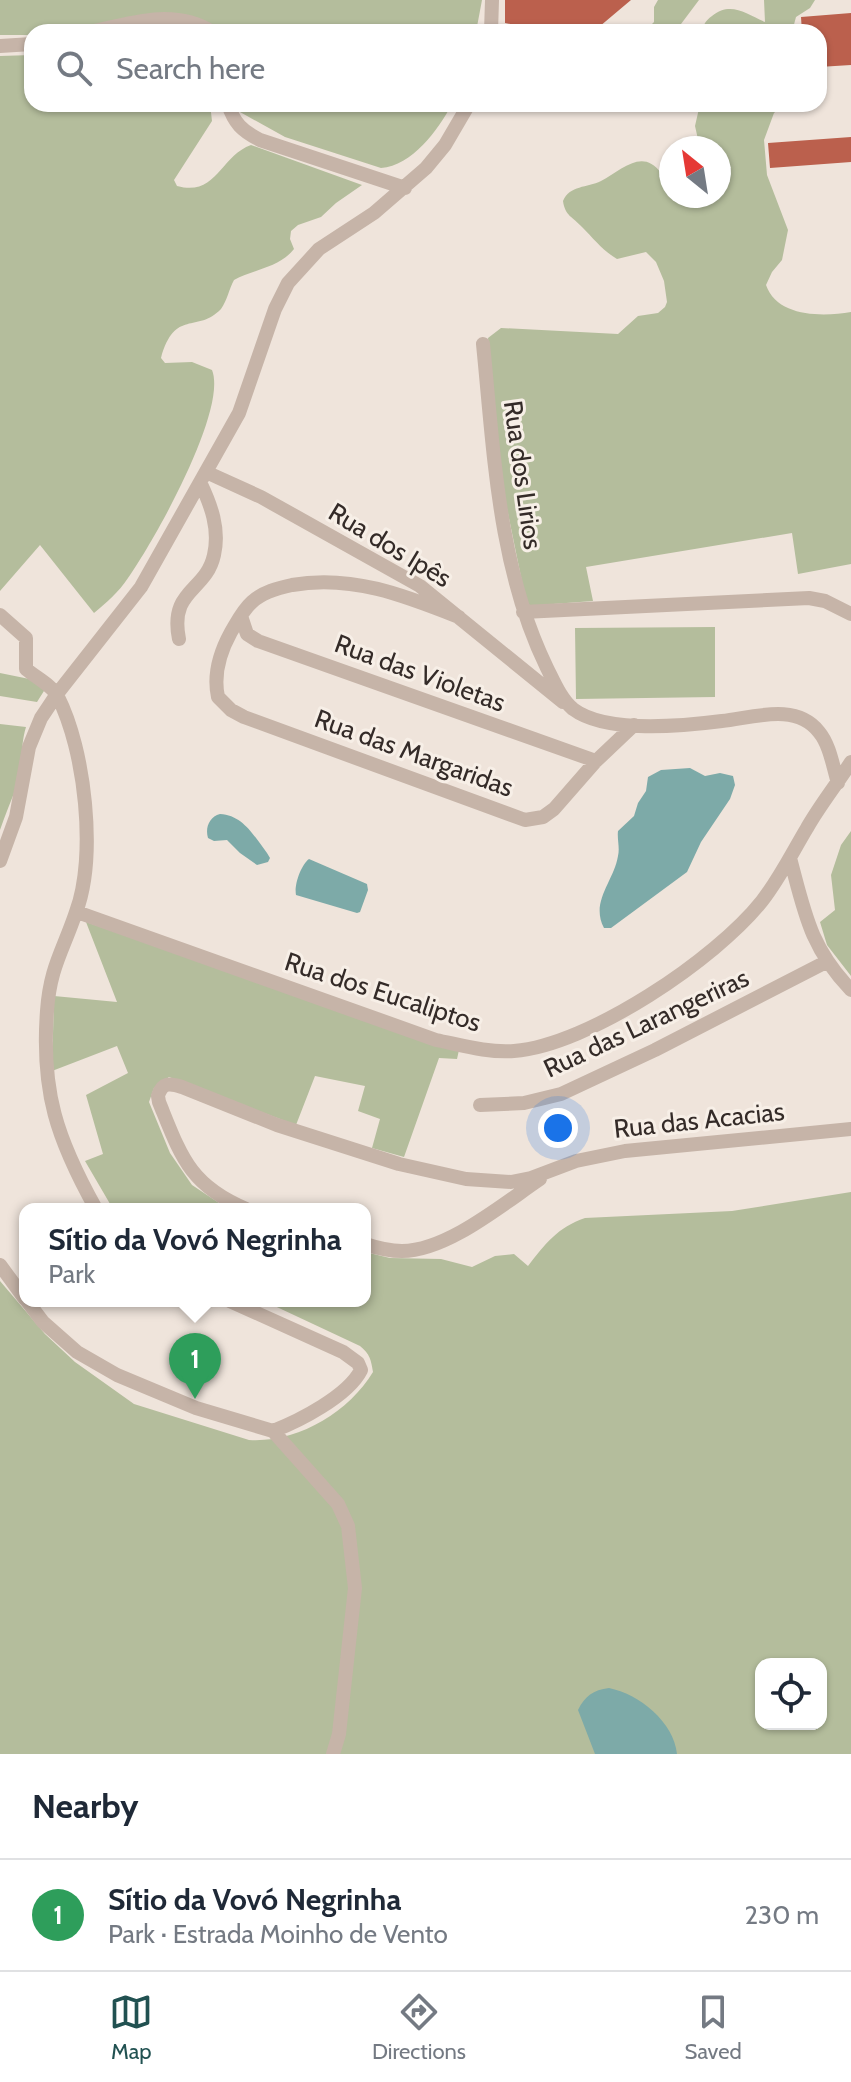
<!DOCTYPE html>
<html lang="en">
<head>
<meta charset="utf-8">
<style>
  body { margin:0; font-family:Cabin,sans-serif; background:#f6f6f7; color:#1f2937 }
  .controls { position:absolute; right:24px; bottom:24px; display:grid; overflow:hidden; border-radius:16px; box-shadow:0 2px 6px #0004 }
  .controls button { width:72px; height:72px; display:grid; place-items:center; padding:0; border:0; border-bottom:2px solid #e0e1e3; background:#fff; color:#1f2937; font:40px sans-serif }
  .compass { position:absolute; left:659px; top:136px; width:72px; height:72px; border-radius:50%; background:#fff; box-shadow:0 2px 6px #0004; rotate:330deg }
  .you { position:absolute; left:558px; top:1128px; width:28px; height:28px; margin:-20px; border:6px solid #fff; border-radius:50%; background:#1a73e8; box-shadow:0 0 0 12px #1a73e833 }
  .badge { display:grid; place-items:center; width:52px; height:52px; border-radius:50%; background:#215151; color:#fff; font-size:26px; font-weight:700 }
  .pin { position:absolute; translate:-50% -66px; filter:drop-shadow(0 2px 4px #0008) }
  .pin::after { content:''; position:absolute; top:42px; width:28px; height:24px; background:inherit; clip-path:polygon(0 0,100% 0,50% 100%) }
  .popup { position:absolute; left:19px; top:1203px; width:352px; height:104px; box-sizing:border-box; display:grid; place-content:center; border-radius:16px; background:#fff; filter:drop-shadow(0 2px 6px #0005); font-size:26px; white-space:nowrap; color:#747a83 }
  .popup b { font-size:30px; color:#1f2937 }
  .popup::after { content:''; position:absolute; left:50%; top:100%; margin-left:-16px; border:16px solid transparent; border-top-color:#fff }
  .list { margin:0; padding:0; list-style:none }
  h2 { display:flex; justify-content:space-between; align-items:center; height:104px; margin:0; padding:0 32px; font-size:34px }
  h2 small { font-size:26px; font-weight:400; color:#747a83 }
  .list li { display:grid; grid-template-columns:52px 1fr auto; gap:24px; align-items:center; box-sizing:border-box; height:112px; padding:0 32px; border-top:2px solid #e0e1e3 }
  .list b { display:block; font-size:30px; white-space:nowrap }
  .list p { margin:0; font-size:26px; white-space:nowrap; color:#747a83 }
  .list em { font-size:26px; font-style:normal; color:#747a83 }
  .icon { flex:none; width:44px; height:44px; fill:none; stroke:currentColor; stroke-width:2; stroke-linecap:round; stroke-linejoin:round }
  .map { position:relative; flex:none; width:851px; height:1754px; overflow:hidden }
  .search { position:absolute; background:#fff; box-shadow:0 2px 6px #0004; left:24px; right:24px; top:24px; height:88px; display:flex; align-items:center; gap:20px; box-sizing:border-box; padding:0 28px; border-radius:24px; color:#747a83; font-size:30px }
  .sheet { height:216px; background:#fff }
  nav { display:flex; justify-content:space-around; align-items:center; box-sizing:border-box; height:112px; border-top:2px solid #e0e1e3; background:#fff; font-size:22px; color:#747a83 }
  nav a { display:grid; justify-items:center; gap:4px }
  nav .on { color:#215151 }
  .map>svg:first-child { display:block }
  .green { fill:#b4bd9c; fill-rule:evenodd }
  .water { fill:#7daaa8 }
  .building { fill:#bb604d }
  .lines { fill:none; stroke-linecap:round; stroke-linejoin:round }
  .minor { stroke:#c6b4a8; stroke-width:14 }
  .labels { text-anchor:middle; stroke-width:6; stroke-linejoin:round; paint-order:stroke }
  .street-label { font-size:26px; fill:#342b28; stroke:#f7efe7 }
</style>
</head>
<body>
<div class="map">
<svg width="851" height="1754" viewBox="0 0 851 1754">
  <rect width="100%" height="100%" fill="#efe4db"/>
  <path class="green" d="M0,0H482L476,32H218C149,0 101,32 32,32V35H0Z
    M658,0H699L681,24L680,32H626L630,29L648,28L654,22V7Z
    M764,0H815L810,8L796,17L792,32H703C703,25 705,21 712,16C731,1 746,14 765,22Z
    M32,55V104H210L212,121L174,180L177,186C217,197 220,156 251,145L362,185L336,203L321,217L298,225L291,231L290,239L294,249C279,268 254,269 234,280C229,289 227,301 221,309C197,334 175,308 161,358L165,363L192,362L212,370C228,410 153,543 128,578C119,592 106,603 94,613L40,545L0,591V56Z
    M233,104H452C438,130 412,166 381,168L285,137L240,112Z
    M700,104H784L774,113L764,140L767,175L788,230L782,260L772,272L766,285C777,317 822,317 851,312V564L798,574L792,533L586,567L593,601L527,606L503,489L488,338L501,328L618,334L638,316L658,313L665,307L667,302L664,281L656,262L646,252L617,259C602,250 594,239 582,227C573,217 565,216 563,201C570,185 587,188 601,181C621,171 642,147 661,173C667,180 671,187 671,196H719V148H700L695,126Z
    M715,627V697L576,699L575,628Z
    M0,673L49,683L37,702L0,696Z
    M0,724L26,727C20,746 23,768 17,786C11,801 5,815 0,830Z
    M851,831V976L827,945L820,922L835,910L831,875L841,845Z
    M86,922L459,1050L457,1059L439,1058L404,1157L372,1148L380,1119L358,1111L365,1086L315,1076L296,1125L169,1077L154,1088L149,1102L170,1153L192,1185L228,1209H113L85,1161L103,1154L86,1095L128,1073L117,1046L52,1071L54,996L117,1002Z
    M851,1192V1754H0V1281L45,1334L75,1362L134,1404L249,1440C297,1443 348,1413 373,1372C371,1360 370,1354 360,1346L264,1301H365V1252L390,1258L441,1259L472,1267L495,1256L514,1254L528,1266C545,1244 558,1227 585,1218L732,1211ZM761,1664H821V1724H761Z"/>
  <path class="water" d="M690,768L705,776L720,773L733,776L735,785L730,799L701,842L687,872L611,928H604C590,902 614,881 618,856C620,848 617,839 618,831L634,816L638,803L646,791L648,777L661,770Z
    M220,814C243,815 254,836 267,853L270,858L268,862L257,865L240,853L227,840L214,841L208,838C205,828 209,817 220,814Z
    M309,859L367,884L368,890L360,912L357,913L296,895C294,885 301,865 309,859Z
    M609,1688C639,1694 674,1722 677,1754H595L578,1710C585,1696 593,1690 609,1688Z"/>
  <path class="building" d="M505,0H631L593,32H549L505,23Z
    M851,13V65L819,67V32H802L801,17Z
    M851,137V162L770,168L768,143Z"/>
  <g class="lines">
    <path class="minor" d="M91,32C130,23 175,8 212,32
      M491,32L492,0
      M0,46L32,44
      M228,104C234,123 242,131 260,140L405,188
      M483,344C494,453 498,568 547,668C554,682 561,699 573,709C606,734 683,726 722,721C752,718 796,702 819,732C830,745 833,767 838,783
      M206,472L261,497L420,586L563,702
      M523,612L809,598L825,601L851,614
      M0,615L26,638V669C35,677 53,686 58,697C85,750 97,856 76,912C63,951 50,967 47,1011C41,1092 57,1139 96,1209
      M241,616L247,634L258,641L596,761
      M459,617C406,596 351,574 292,585C278,588 263,592 252,602C243,610 237,622 231,632C220,652 213,674 218,697L231,710L244,717L525,820L543,817L554,809L596,761L634,725
      M179,639C169,589 206,592 214,555C220,529 211,505 200,482
      M790,858C805,914 810,947 851,990
      M0,861L16,817L29,747L41,718L57,694L141,587L239,413L275,309L288,283L319,249L374,213L426,168L445,145L469,104
      M77,912L436,1040C461,1045 488,1053 514,1051C589,1045 716,959 762,901C780,878 792,853 807,828C820,805 837,784 851,762
      M480,1105L524,1103L561,1094L655,1050L826,962
      M246,1209C189,1185 181,1156 159,1102L158,1096C162,1082 170,1083 182,1087L277,1125L399,1164L466,1179L511,1182L531,1178L576,1161L625,1151L851,1129
      M365,1244C377,1248 389,1251 402,1251C447,1251 503,1204 540,1179
      M0,1265L25,1299
      M27,1301L43,1322L77,1352L117,1375L196,1408L273,1431L338,1504L348,1526L355,1588L339,1734L333,1754
      M230,1301L343,1352L358,1363L361,1370C348,1396 299,1421 273,1431"/>
  </g>
  <g class="labels">
    <g class="street-label">
      <text transform="translate(523 475) rotate(82)" y="9">Rua dos Lirios</text>
      <text transform="translate(390 545) rotate(31)" y="9">Rua dos Ipês</text>
      <text transform="translate(420 673) rotate(20)" y="9">Rua das Violetas</text>
      <text transform="translate(414 753) rotate(20)" y="9">Rua das Margaridas</text>
      <text transform="translate(383 992) rotate(18)" y="9">Rua dos Eucaliptos</text>
      <text transform="translate(646 1023) rotate(-25)" y="9">Rua das Larangeriras</text>
      <text transform="translate(699 1120) rotate(-6)" y="9">Rua das Acacias</text>
    </g>
  </g>
</svg>
<div class="controls">
<button><svg class="icon" aria-label="locate" viewBox="0 0 24 24"><circle cx="12" cy="12" r="6"/><path d="M12 2v4M12 18v4M2 12h4M18 12h4"/></svg></button>
</div>
<svg class="compass" viewBox="-18 -18 36 36"><path d="M0-13l5 13h-10z" fill="#e53935"/><path d="M0 13l5-13h-10z" fill="#747a83"/></svg>
<div class="you"></div>
<div class="pin badge" style="left:195px;top:1399px;background:#2e9e5b">1</div>
<div class="popup"><b>Sítio da Vovó Negrinha</b>Park</div>
<div class="search"><svg class="icon" aria-label="search" viewBox="0 0 24 24"><circle cx="10" cy="10" r="6"/><path d="M15 15l6 6"/></svg>Search here</div>
</div>
<section class="sheet">
<h2>Nearby<small></small></h2>
<ul class="list">
<li><span class="badge" style="background:#2e9e5b">1</span><div><b>Sítio da Vovó Negrinha</b><p>Park · Estrada Moinho de Vento</p></div><em>230 m</em></li>
</ul>
</section>
<nav>
<a class="on"><svg class="icon" aria-label="map" viewBox="0 0 24 24"><path d="M3 6l6-2 6 2 6-2v14l-6 2-6-2-6 2zM9 4v14M15 6v14"/></svg>Map</a>
<a><svg class="icon" aria-label="directions" viewBox="0 0 24 24"><path d="M12 3l9 9-9 9-9-9zM9 14v-3h6M13 9l2 2-2 2"/></svg>Directions</a>
<a><svg class="icon" aria-label="saved" viewBox="0 0 24 24"><path d="M7 4h10v16l-5-4-5 4z"/></svg>Saved</a>
</nav>
</body>
</html>
